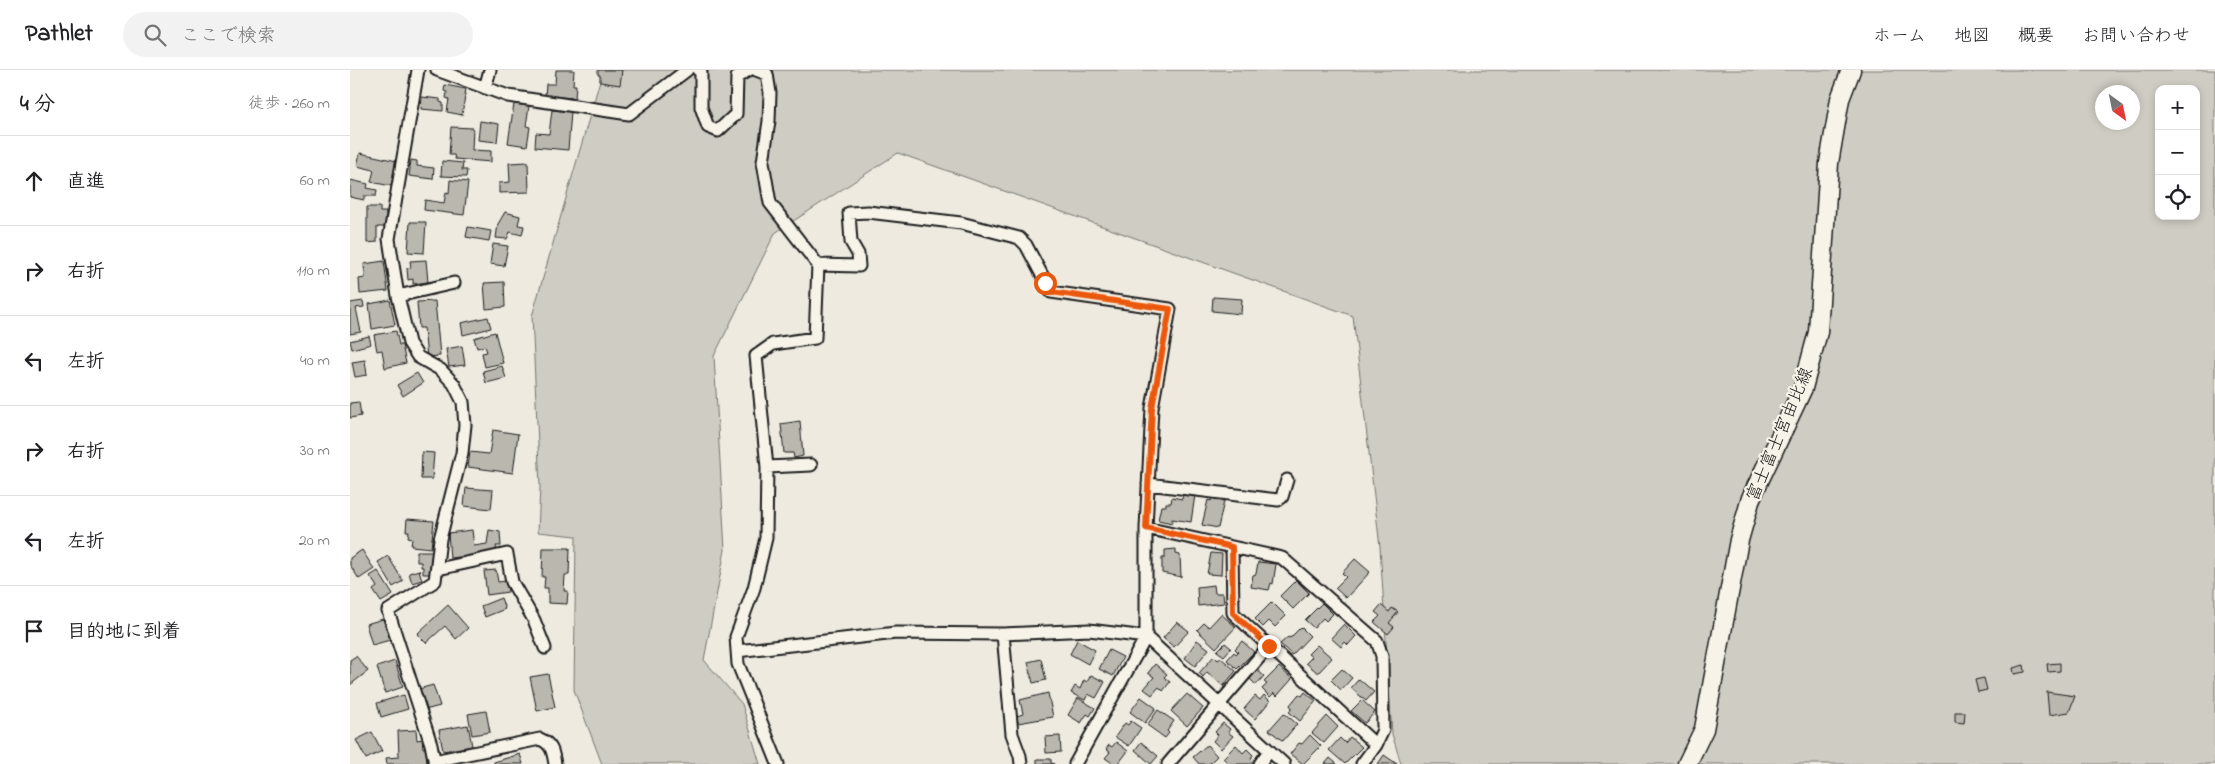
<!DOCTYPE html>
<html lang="ja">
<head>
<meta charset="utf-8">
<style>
  body { margin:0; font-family:"Indie Flower","Klee One",sans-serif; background:#f2f2f2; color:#202124 }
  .controls { position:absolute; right:15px; top:15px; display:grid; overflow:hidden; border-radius:10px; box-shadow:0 2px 8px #0003 }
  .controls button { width:45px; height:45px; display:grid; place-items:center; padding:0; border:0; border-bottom:1px solid #e0e0e0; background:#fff; color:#202124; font:25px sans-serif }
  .compass { position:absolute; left:1745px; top:15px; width:45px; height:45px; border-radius:50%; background:#fff; box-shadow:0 2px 8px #0003; rotate:147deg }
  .stop { position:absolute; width:15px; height:15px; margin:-11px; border:4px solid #ea580c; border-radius:50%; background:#fff }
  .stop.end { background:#ea580c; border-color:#fff; box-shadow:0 1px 5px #0008 }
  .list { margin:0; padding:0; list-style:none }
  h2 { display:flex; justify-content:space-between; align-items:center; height:65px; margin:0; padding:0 20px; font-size:21px }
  h2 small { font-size:16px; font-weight:400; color:#757577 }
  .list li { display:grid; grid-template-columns:32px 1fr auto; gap:15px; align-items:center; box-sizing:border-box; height:90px; padding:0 20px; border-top:1px solid #e0e0e0 }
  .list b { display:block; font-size:19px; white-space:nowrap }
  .list em { font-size:16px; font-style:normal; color:#757577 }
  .icon { flex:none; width:28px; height:28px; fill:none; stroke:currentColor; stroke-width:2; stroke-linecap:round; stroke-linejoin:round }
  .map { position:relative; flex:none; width:1865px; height:694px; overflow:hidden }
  header { display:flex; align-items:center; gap:30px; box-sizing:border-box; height:70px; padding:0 25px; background:#fff; border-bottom:1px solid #e0e0e0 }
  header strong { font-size:24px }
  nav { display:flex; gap:28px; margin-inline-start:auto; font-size:18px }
  .search { width:350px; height:45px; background:#f2f2f2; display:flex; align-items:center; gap:12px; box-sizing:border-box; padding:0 18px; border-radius:28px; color:#757577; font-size:19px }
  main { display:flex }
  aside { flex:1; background:#fff }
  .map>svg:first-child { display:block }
  .green { fill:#cfccc3; stroke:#767470; fill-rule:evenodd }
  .building { fill:#bab7af; stroke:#1c1c1c }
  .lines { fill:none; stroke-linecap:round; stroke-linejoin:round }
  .minor-casing { stroke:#1c1c1c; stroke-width:15 }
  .primary-casing { stroke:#1c1c1c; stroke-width:21 }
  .minor { stroke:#f7f3e8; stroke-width:11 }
  .primary { stroke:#f7f3e8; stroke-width:18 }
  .route { stroke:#ea580c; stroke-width:6 }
  .labels { text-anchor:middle; stroke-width:4.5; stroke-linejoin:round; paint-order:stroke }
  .street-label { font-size:18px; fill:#1c1c1c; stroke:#f7f3e8 }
</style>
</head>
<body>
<header>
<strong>Pathlet</strong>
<div class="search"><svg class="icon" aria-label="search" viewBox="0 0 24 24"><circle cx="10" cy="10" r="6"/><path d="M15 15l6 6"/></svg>ここで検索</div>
<nav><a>ホーム</a><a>地図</a><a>概要</a><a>お問い合わせ</a></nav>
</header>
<main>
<aside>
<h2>4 分<small>徒歩 · 260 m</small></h2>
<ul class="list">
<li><svg class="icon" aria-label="ahead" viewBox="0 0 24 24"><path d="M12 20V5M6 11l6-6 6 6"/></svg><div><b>直進</b></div><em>60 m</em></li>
<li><svg class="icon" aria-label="right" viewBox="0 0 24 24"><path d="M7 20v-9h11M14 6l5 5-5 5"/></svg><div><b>右折</b></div><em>110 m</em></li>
<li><svg class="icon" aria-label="left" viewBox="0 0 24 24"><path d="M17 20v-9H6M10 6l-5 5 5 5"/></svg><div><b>左折</b></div><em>40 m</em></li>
<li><svg class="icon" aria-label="right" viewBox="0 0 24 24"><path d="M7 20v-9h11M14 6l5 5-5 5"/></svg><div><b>右折</b></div><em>30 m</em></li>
<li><svg class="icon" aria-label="left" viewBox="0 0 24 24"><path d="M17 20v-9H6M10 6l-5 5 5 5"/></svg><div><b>左折</b></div><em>20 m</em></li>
<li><svg class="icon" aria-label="arrive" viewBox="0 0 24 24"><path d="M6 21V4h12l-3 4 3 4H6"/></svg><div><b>目的地に到着</b></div></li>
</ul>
</aside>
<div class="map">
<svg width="1865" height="694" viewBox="0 0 1865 694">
  <rect width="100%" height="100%" fill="#eeeae0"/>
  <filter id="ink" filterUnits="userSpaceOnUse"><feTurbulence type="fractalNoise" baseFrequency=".02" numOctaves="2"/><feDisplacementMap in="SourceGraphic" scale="10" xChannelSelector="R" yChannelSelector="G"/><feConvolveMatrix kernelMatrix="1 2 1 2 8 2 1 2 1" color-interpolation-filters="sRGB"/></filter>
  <g filter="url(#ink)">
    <path class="green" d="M253,0H1865V694H1051L1042,664L1030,477L1003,246L548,83L425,163L364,286L375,480L354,590L392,634L410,694H252L224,620L226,466L188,462L190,417L182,246ZM1809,19H1846V146H1809ZM1752,22H1782V52H1752Z"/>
    <path class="building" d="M206,0H224L223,15H226L225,28L195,26L196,14H205Z
      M248,0H272L270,15L250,12V5H248Z
      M95,15L116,19L112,45L97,42L99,29L96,28L97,22L94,21Z
      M72,27L90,29V32L93,33V41L71,39Z
      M164,34L179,36L176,56L180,57L177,76L158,73Z
      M202,40L221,42L218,80L185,77L186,63L199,64Z
      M130,51L149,54L147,72L128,70Z
      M101,57L123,58L122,80L141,81V92L105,89L104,85H99Z
      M10,83L47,91L41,116L21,112L24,100L7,96Z
      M61,90L67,91V96L84,98L83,109L59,106Z
      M92,91L113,93L112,100H117L116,107L91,106Z
      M178,92L179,122L149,123V113L160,112L159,93Z
      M0,110L18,114L17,118L27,120L26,126H14V130L0,127Z
      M100,110L118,112L114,145L74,140L75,130L94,133L96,122L99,123Z
      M17,137H30V142H36V157H27V172L17,173Z
      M155,142L170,146L168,155L174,156L172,165L160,162L157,169L146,168L148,154Z
      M60,152H76L74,183L58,182Z
      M118,157L141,161L139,171L116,167Z
      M143,174L158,176L154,196L140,194Z
      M76,190L78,212L63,214V209L58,210L57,198L61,197L60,191Z
      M34,191L38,221L10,224L9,209L15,208L14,194Z
      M154,212L155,237L136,239L134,213Z
      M863,227L892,229L891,244L862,241Z
      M40,230L45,255L22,259L19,234Z
      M13,231L14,237L6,238L11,262L0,264V233Z
      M85,231L90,286L77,287L74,258H69L67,232Z
      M138,247L141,258L113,265L111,253Z
      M46,261L49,275H52L56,293L35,298L32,280L27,281L24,265Z
      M145,262L153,293L135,297L132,283L137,282L135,276L127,278L124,268Z
      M19,266L21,274L2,279L0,271Z
      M112,276L115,295L99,297L96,279Z
      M15,290L17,305L5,307L2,292Z
      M152,296L156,308L136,313L133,301Z
      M67,303L73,313L53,326L47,315Z
      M9,332L11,346L0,348V333Z
      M450,351L453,386L444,388L443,383H434L431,354Z
      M143,360L168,364L163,403L118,397L120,382L139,384Z
      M72,382L84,383L82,409H71Z
      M116,418L143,420L141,439L114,436Z
      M833,423L845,425L841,452L822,449V453L808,450L811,436H816V433H821L822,427L832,429Z
      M862,424L875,427L868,458L852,455L858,430L861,431Z
      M57,449L84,451L81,478L61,476L62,468L58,467L59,461H56Z
      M122,460L124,476L137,474L139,460L150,462L151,476H146L147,483L100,488L98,463Z
      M193,478H220L219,505H215L214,521H218L217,534L198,533V518H194L195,507H192Z
      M826,479V484L830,485L831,507L812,503V488H815V480Z
      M12,480L24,499L9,509L0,495V488Z
      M67,481H82L80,504H73V497H71V492H67Z
      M861,483L872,484L871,505L857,504Z
      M38,486L53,511L43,517L28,492Z
      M1005,489L1020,502L996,528L985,518L996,507L992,503Z
      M908,492L926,494L923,514L921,513L919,520L901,517L903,505L906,504Z
      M69,500L72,510L62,513L59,503Z
      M146,500L148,512L156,511L158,522L137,525L134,501Z
      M28,501L43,525L31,532L23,520L27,517L20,506Z
      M946,510L959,523L943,539L930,526Z
      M864,515L865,523H873L874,533L848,536L847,517Z
      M151,528L155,539L135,547L131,536Z
      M922,532L936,546L925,557L919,551L913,557L905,549Z
      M972,533L983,544L976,551L973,548L964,558L955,550Z
      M98,535L118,558L106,569L95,556L76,573L67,564Z
      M1031,535L1039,542L1042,538L1048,542L1039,553L1044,557L1038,564L1024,552L1030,546L1025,542Z
      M871,544L886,557L866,578L847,560L854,553L859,557Z
      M33,549L40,570L22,575L16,554Z
      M827,552L839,561L824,577L813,568Z
      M994,554L1006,566L998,575L995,572L991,577L981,568Z
      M951,557L960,566L942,585L930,574L938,567L940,568Z
      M727,570L745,580L738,594L720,584Z
      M847,570L859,579L845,596L835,588Z
      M892,571L904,582L887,599L877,590L884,582L886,584L888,582L885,579Z
      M875,573L881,578L874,586L867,581Z
      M967,575L982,588L968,603L956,593L962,587L958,584Z
      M759,580L773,587L763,606L749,599Z
      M6,586L18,601L0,615V590Z
      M864,586L868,590L871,588L886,601L873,616L857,602L853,607L849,603Z
      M691,589L696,610L683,613L678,592Z
      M45,591L53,617L35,623L27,597Z
      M1710,593V601L1698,602L1697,594Z
      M805,594L817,604L814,607L820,612L813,621L809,617L802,625L794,619L804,607L798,603Z
      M1674,595L1675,602L1664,604L1663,598Z
      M929,597L942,609L927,626L924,623L920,627L912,619L917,614L914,612Z
      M992,599L1002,608L991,620L981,610Z
      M907,600L914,606L906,615L899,608Z
      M198,604L205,637L187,641L180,607Z
      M741,605L755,612L746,628L738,624L735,630L721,623L725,616L730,619L734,610L737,612Z
      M1634,608L1637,620L1628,622L1625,610Z
      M1009,609L1024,622L1016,631L1001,618Z
      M83,615L90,636L75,640L69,619Z
      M955,622L966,631L950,651L939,642L942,638L940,635L949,624L952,626Z
      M1697,622L1725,626L1719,642L1699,645Z
      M698,623L703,647L668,653L667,646L673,644L670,630Z
      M837,624L853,638L837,656L821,641Z
      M54,625L58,639L31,647L27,633Z
      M914,625L920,631L905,649L894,639L905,626L910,630Z
      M791,627L806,638L795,653L780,642Z
      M728,628L745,638L740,646L737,644L731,653L718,645Z
      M1012,630L1025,642L1015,653L1001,641Z
      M808,640L824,651L817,661L819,663L815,668L797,655Z
      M136,641L140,662L122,665L118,644Z
      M1605,642H1615L1614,653L1605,652Z
      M934,643L947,654L933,671L919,660Z
      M977,646L988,657L974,673L962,663Z
      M781,651L791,658L779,676L765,667L775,653L778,655Z
      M873,653L880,659L878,662L883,666L871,679L863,671L868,665L865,662Z
      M118,655L122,676L93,681L89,660Z
      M66,660L67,670L72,669L73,678H76L77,694H37L36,688L49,687L48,661Z
      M22,662L32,681L16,689L6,670Z
      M960,665L971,676L953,694L940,684L949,673L952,674Z
      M710,666L711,682L696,683L695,667Z
      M1000,667L1012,677L995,694L979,680L990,668L995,673Z
      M766,672L778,681L768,694H764L755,688L760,682L756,679L759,675L762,677Z
      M791,672L808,686L801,694L785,680Z
      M857,675L867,686L859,694H849L843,687Z
      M886,675L893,683L897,679L903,685L901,689L904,692L902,694H879L873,688Z
      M170,684L173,694H144V692Z
      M1034,685L1047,694H1028Z
      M980,688L987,694H975Z
      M687,689H701V693L705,694H687Z"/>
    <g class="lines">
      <defs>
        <path id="minor" d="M68,0L39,169L48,226L59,273L68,287L91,300L104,314L113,332L115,355L112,383L90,469L85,511L38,541L81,674L85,694
          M87,0L158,26L279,44L337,0
          M348,0L351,2V37L358,57L368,61L386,44L387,7L399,0
          M406,0L417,4L420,23L419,51L413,92L420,133L468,195L465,268L423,274L406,286L417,397L416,468L404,518L386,567L388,594L428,694
          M135,18L140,0
          M468,195L509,196L508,184L501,172L499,143L518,142L611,153L669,168L676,175L701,222L820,239L802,338L796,458V567L725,694
          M48,226L104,213
          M417,397L461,395
          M798,414L928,430L932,427L937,410
          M796,458L932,488L1027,571L1032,586L1033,660L1026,675L1012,694
          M882,477L883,543L1026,675
          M88,499L157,484L162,512L184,550L195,578
          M653,564L662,664L670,686L671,694
          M387,581L546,563L653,564L739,560L796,567L934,694
          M84,691L190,669C202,674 203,682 205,694
          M818,694L919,576
          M910,694L919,681"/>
        <path id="primary" d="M1337,694L1354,659L1389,470L1401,428L1453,318L1468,262L1479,93L1490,29L1501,0"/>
      </defs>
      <use href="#minor" class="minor-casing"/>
      <use href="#primary" class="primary-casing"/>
      <use href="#minor" class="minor"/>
      <use href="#primary" class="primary"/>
    </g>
  </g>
  <g class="lines" filter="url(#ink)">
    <path class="route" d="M695,213L701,222L820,239L802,338L796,458L882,477L883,543L919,576"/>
  </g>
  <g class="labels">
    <g class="street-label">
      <text transform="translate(1429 364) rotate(-67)" y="6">富士富士宮由比線</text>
    </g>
  </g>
</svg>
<div class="controls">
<button>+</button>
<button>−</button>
<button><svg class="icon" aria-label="locate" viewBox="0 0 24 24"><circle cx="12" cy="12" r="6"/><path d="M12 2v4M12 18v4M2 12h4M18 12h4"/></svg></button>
</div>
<svg class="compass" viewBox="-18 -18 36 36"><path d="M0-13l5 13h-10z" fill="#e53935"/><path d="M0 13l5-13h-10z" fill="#757577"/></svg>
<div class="stop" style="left:695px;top:213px"></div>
<div class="stop end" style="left:919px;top:576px"></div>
</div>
</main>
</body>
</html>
